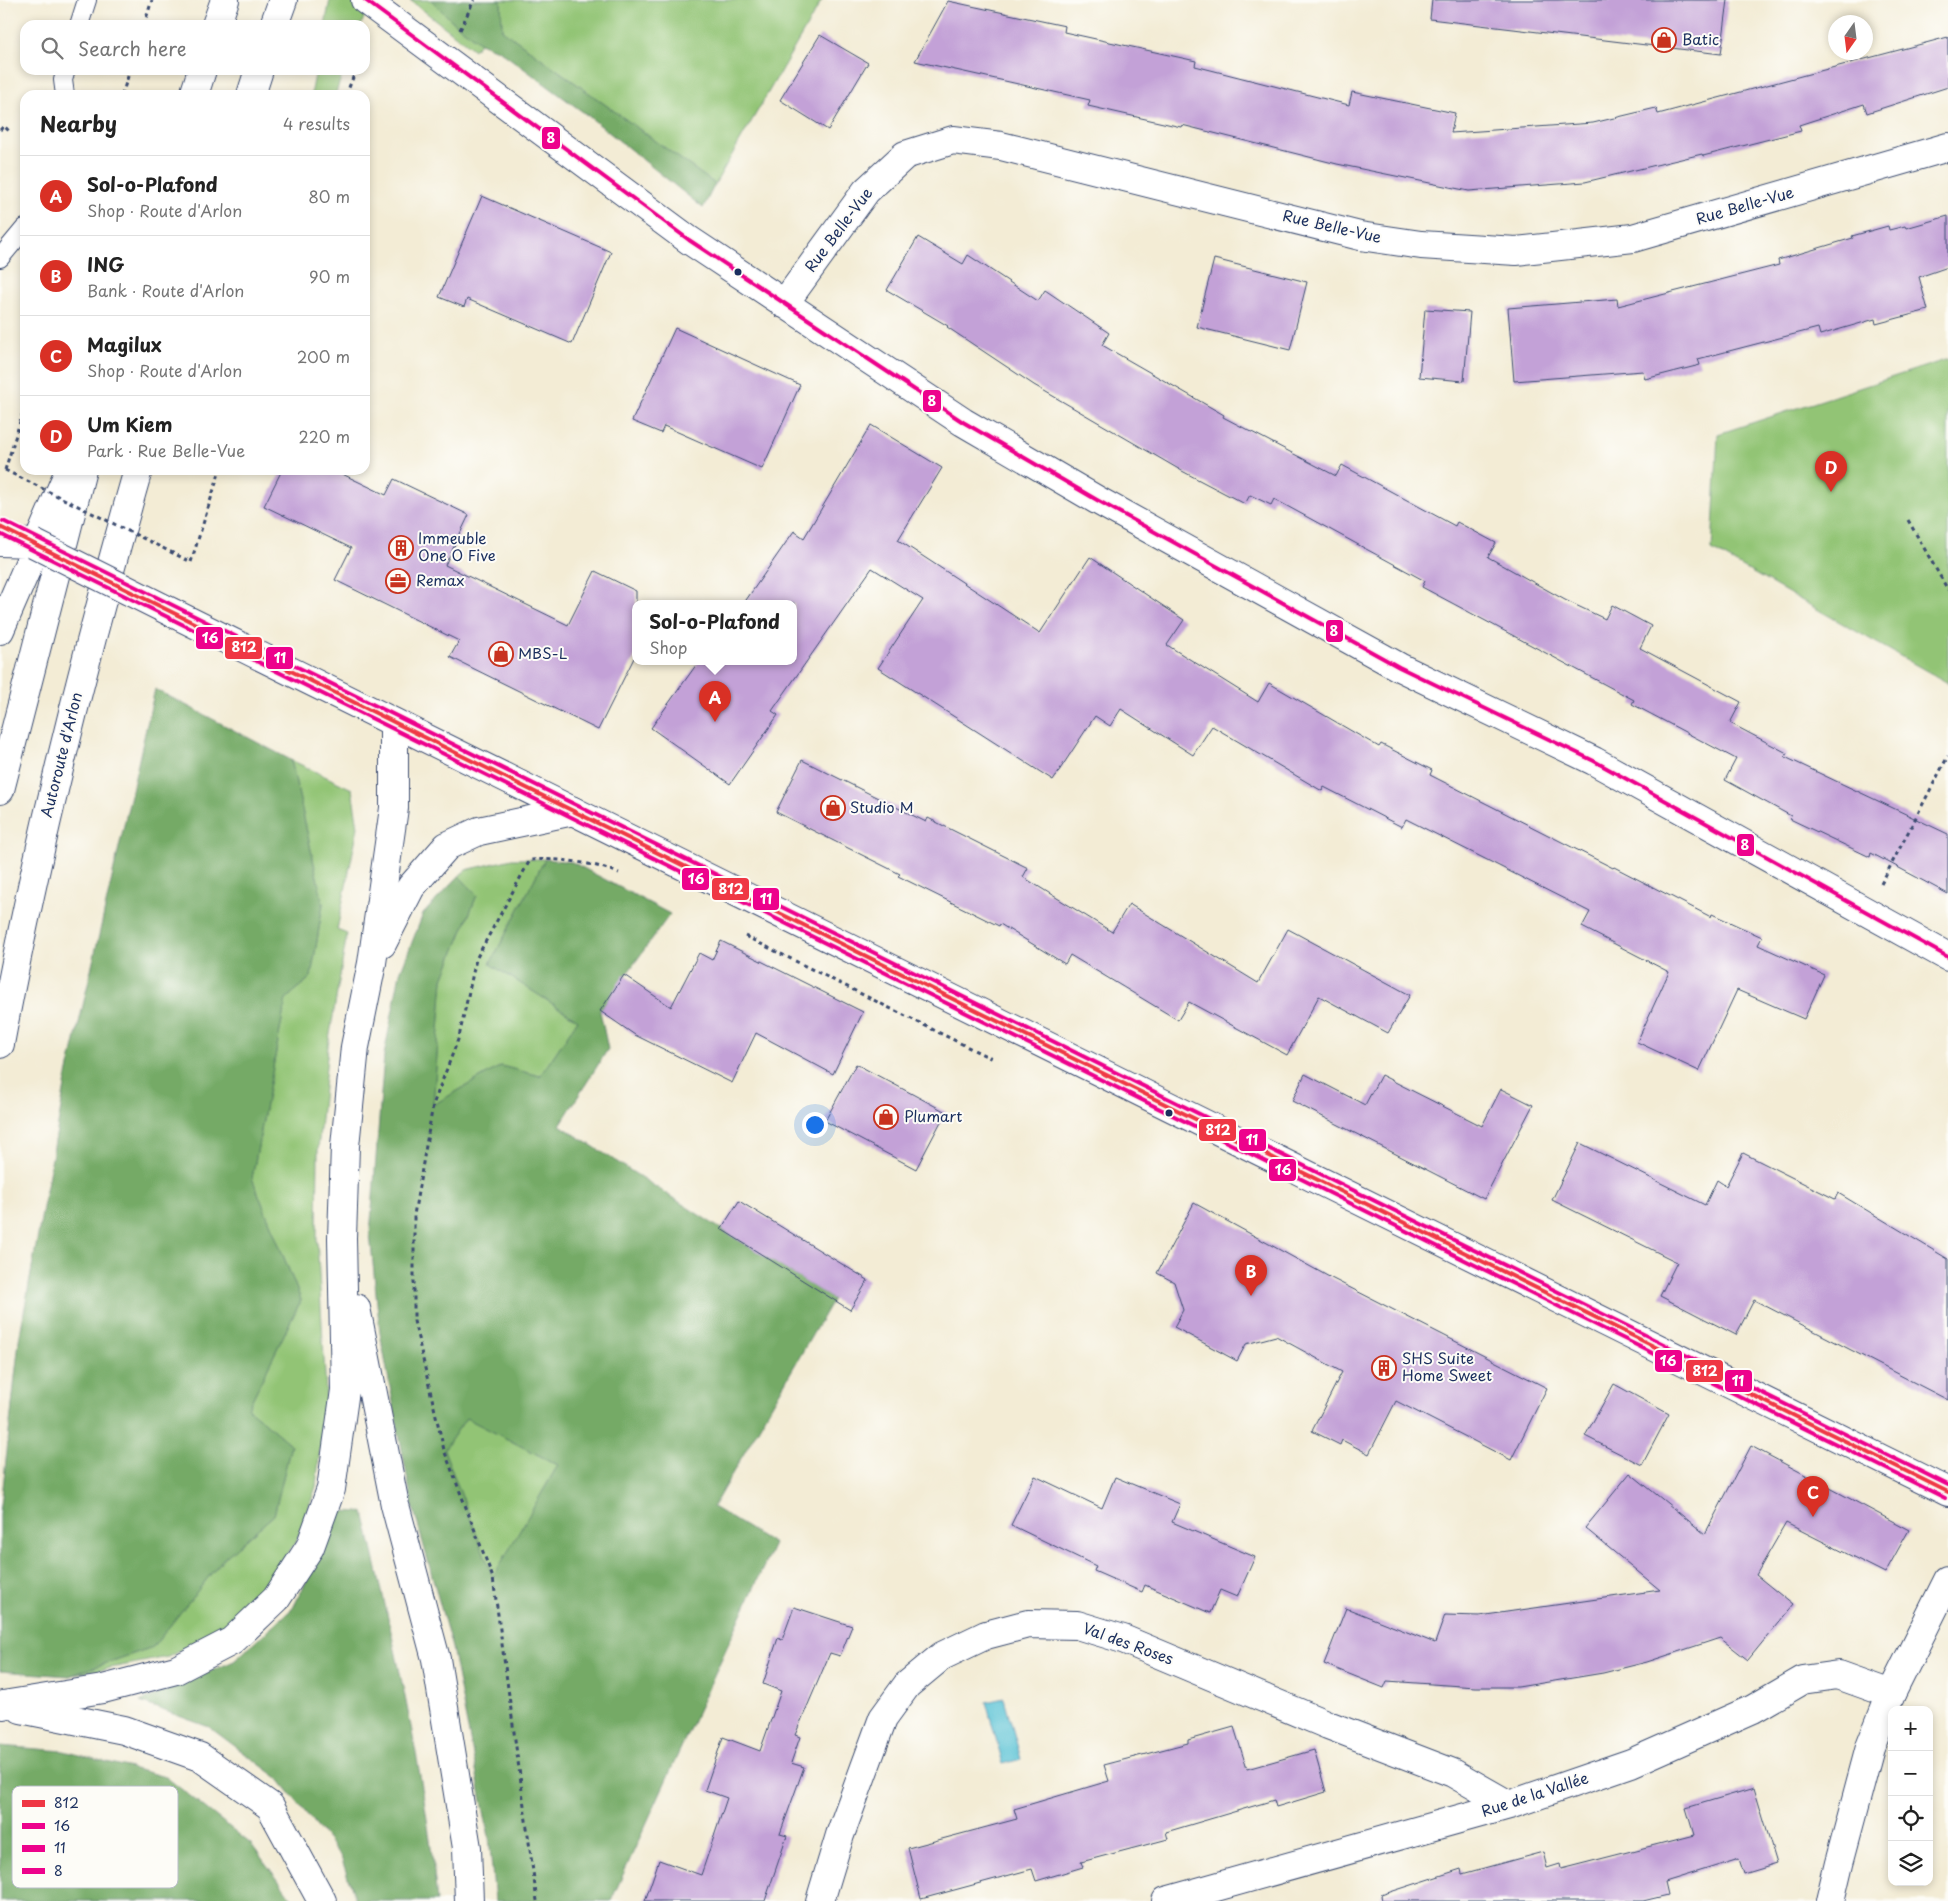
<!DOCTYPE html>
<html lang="en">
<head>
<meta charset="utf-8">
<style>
  body { margin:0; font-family:"Playpen Sans",sans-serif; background:#f2f2f2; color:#222 }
  .controls { position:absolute; right:15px; bottom:15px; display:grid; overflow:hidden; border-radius:10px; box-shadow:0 2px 8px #0003 }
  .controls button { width:45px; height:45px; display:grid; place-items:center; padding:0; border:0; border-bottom:1px solid #e0e0e0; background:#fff; color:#222; font:25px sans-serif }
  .compass { position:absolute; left:1828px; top:15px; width:45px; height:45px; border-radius:50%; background:#fff; box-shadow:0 2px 8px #0003; rotate:194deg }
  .you { position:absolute; left:814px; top:1124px; width:18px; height:18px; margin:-12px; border:4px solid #fff; border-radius:50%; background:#1a73e8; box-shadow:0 0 0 8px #1a73e833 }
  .badge { display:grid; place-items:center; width:32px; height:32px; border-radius:50%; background:#d93025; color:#fff; font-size:16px; font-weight:700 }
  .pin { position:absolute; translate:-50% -41px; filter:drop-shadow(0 1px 2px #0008) }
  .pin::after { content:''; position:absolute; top:26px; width:18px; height:15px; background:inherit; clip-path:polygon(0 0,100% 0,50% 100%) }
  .popup { position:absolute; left:632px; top:600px; width:165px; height:65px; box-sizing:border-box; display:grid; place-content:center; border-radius:10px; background:#fff; filter:drop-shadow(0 1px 4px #0005); font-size:16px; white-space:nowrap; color:#767676 }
  .popup b { font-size:19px; color:#222 }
  .popup::after { content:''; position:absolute; left:50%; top:100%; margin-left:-10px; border:10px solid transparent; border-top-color:#fff }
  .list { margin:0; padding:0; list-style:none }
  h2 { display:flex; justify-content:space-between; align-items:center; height:65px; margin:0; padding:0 20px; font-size:21px }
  h2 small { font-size:16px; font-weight:400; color:#767676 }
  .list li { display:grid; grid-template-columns:32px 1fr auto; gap:15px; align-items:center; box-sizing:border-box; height:80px; padding:0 20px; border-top:1px solid #e0e0e0 }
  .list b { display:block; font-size:19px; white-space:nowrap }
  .list p { margin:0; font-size:16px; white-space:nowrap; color:#767676 }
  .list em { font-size:16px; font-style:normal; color:#767676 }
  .icon { flex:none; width:28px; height:28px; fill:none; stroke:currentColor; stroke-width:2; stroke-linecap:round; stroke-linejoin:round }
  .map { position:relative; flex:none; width:1948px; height:1901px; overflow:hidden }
  .search { position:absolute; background:#fff; box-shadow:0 2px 8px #0003; left:20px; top:20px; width:350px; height:55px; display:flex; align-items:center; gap:12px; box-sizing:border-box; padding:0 18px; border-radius:15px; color:#767676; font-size:19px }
  .panel { position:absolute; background:#fff; box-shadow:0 2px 8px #0003; left:20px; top:90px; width:350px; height:385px; border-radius:15px }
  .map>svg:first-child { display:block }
  .green { fill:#92c475; stroke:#567a6a }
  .forest { fill:#75aa66; stroke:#486c62; fill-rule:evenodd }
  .water { fill:#59c2d5; stroke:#3a789a }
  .building { fill:#c3a1d7 }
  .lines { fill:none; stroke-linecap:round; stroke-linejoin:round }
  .service-casing { stroke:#3b4b70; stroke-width:20 }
  .minor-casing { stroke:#3b4b70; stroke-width:30 }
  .secondary-casing { stroke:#3b4b70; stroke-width:30 }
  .primary-casing { stroke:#3b4b70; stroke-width:30 }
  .motorway-casing { stroke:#3b4b70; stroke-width:30 }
  .path { stroke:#3b4b70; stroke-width:3; stroke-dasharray:4 4; stroke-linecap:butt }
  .service { stroke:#fff; stroke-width:18 }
  .minor { stroke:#fff; stroke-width:28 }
  .secondary { stroke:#fff; stroke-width:28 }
  .primary { stroke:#fff; stroke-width:28 }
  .motorway { stroke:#fff; stroke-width:28 }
  .primary-bridge-casing { stroke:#3b4b70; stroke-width:30; stroke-linecap:butt }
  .path-bridge { stroke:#3b4b70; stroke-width:3; stroke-dasharray:4 4; stroke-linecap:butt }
  .primary-bridge { stroke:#fff; stroke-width:28 }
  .bus-1-casing { stroke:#fdfcf7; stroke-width:8 }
  .bus-2-casing { stroke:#fdfcf7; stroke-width:8 }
  .bus-3-casing { stroke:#fdfcf7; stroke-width:8 }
  .bus-4-casing { stroke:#fdfcf7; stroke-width:8 }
  .bus-1 { stroke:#ef3744; stroke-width:4 }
  .bus-2 { stroke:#ed028c; stroke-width:4 }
  .bus-3 { stroke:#ed028c; stroke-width:4 }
  .bus-4 { stroke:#ed028c; stroke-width:4 }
  .bus-dot { fill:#1b2f5e; stroke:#fdfcf7; stroke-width:2 }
  .labels { text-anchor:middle; stroke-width:4; stroke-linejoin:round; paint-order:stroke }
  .poi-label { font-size:15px; fill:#1b2f5e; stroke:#fdfcf7; text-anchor:start }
  .street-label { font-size:15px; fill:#1b2f5e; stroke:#fdfcf7 }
  .key { fill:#fdfcf7; stroke:#b9bec9; stroke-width:1 }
  .key-label { font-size:14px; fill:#1b2f5e }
  .line-badge { stroke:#fdfcf7; stroke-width:2 }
  .badge-label { font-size:14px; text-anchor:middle; font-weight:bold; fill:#fff }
</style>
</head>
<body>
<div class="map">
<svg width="1948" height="1901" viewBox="0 0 1948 1901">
  <rect width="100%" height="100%" fill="#fdfcf7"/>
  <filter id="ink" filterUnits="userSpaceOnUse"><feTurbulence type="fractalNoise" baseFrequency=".02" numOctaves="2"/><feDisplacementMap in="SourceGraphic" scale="10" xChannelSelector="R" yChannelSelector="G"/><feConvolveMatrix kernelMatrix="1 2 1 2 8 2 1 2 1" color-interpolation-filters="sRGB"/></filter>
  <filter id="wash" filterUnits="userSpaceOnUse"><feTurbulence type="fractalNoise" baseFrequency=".0096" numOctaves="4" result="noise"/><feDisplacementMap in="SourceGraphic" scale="20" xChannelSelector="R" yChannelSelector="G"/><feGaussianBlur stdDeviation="1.12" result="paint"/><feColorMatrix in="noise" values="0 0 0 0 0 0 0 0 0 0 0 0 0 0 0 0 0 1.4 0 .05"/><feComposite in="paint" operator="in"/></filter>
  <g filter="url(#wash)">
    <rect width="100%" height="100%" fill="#f3ecd5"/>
    <path class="green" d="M330,0H371L361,25H325Z
      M410,0H431L450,19L480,43L474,50Z
      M501,0H822L715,184L502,30Z
      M316,70H344L335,95H311Z
      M1948,359V683L1712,550L1718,434Z
      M291,760L352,789L358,827L337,930L347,934L328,1046L318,1150L317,1239L326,1392L316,1487L297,1540L263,1590L222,1628L168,1657L69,1676L153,1647L222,1560L274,1515L291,1445L248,1408L301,1300L252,1178L286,999L311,977L323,904Z
      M512,859H545L490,964L578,1020L540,1076L501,1066L433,1105L443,979L477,895L459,876L466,870Z
      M466,1418L558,1465L493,1578L444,1450Z"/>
    <path class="forest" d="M431,0H501L502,30L715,184L703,208L591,118L500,51L480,43L450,19Z
      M155,689L291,760L323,904L311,977L286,999L252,1178L301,1300L248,1408L291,1445L274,1515L222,1560L153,1647L69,1676L0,1671V1515L19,1340L66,1080Z
      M545,859L572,862L670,914L600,1011L608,1049L560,1125L721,1229L833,1299L713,1507L774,1544L611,1901H495L489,1837L452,1648L412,1503L380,1333L370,1234L384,1055L400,973L423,914L459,876L477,895L443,979L433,1105L501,1066L540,1076L578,1020L490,964ZM466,1418L558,1465L493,1577L444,1450Z
      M341,1511L364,1512C393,1641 425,1770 437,1901H356L341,1857L278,1778L209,1727L140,1702L234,1661L293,1608Z
      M0,1746L64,1751L166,1777L251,1844L294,1901H0Z"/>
    <path class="water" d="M1004,1698L1021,1759L1003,1764L986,1702Z"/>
    <g id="blocks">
      <path class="building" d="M1432,0H1728L1721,54L1430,19Z
        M948,1L1065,26L1064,32L1196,61L1195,66L1349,105L1352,92L1455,113L1451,133L1593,123L1656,108L1658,114L1948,37V87L1867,113L1864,104L1799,125L1801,131L1703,156L1702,154L1585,182L1469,191L1337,164L1182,125L1181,127L1088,106L1090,100L915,61Z
        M820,35L868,63L828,130L780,100Z
        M482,196L611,252L572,344L467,299L464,307L439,297Z
        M1948,216V267L1919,277L1928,310L1876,324L1875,319L1820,335L1818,328L1698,359L1700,365L1645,379L1643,371L1514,381L1508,308L1617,299L1618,306L1779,265L1778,260L1853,238L1852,236L1888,226L1889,230L1905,226L1906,228Z
        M918,237L963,264L968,255L1038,301L1045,290L1109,333L1102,345L1224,415L1223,417L1336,476L1342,465L1455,526L1457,522L1496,543L1488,557L1565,600L1605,619L1612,605L1651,626L1640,648L1741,702L1730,723L1787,753L1785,757L1948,834V894L1871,853L1870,857L1790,819L1791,816L1725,780L1736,759L1632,704L1634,700L1422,587L1425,581L1274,499L1271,505L1250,495L1245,504L1182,471L1034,385L947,327L948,326L887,290Z
        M1214,259L1307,282L1290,350L1197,327Z
        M1425,309L1470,312L1464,381L1419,377Z
        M675,328L800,385L762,469L664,426L661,433L632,421Z
        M871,425L942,468L898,540L1040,633L1090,557L1184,620L1167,645L1258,702L1269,683L1379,747L1381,744L1432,770L1430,775L1613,868L1614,867L1711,917L1712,914L1762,937L1758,945L1824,975L1804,1019L1737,990L1699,1071L1637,1042L1669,972L1582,927L1590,912L1406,819L1402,827L1324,787L1322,791L1212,726L1193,755L1121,709L1110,726L1095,716L1053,780L878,668L923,600L872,568L772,711L778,715L730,784L651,728L699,661H794V603H744L794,531L804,538Z
        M282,470H334L386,495L394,479L469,515L445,565L568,625L595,571L636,591V654L598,730L450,657L459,641L335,580L351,548L264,506Z
        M802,760L926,822L928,818L1028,868L1023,877L1112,932L1129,904L1258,983L1288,929L1410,995L1388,1033L1319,996L1287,1055L1189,1002L1178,1020L1070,955L1065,964L1000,924L999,926L898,876L900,874L776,812Z
        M721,941L863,1012L833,1074L756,1033L732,1083L635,1035L600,1011L624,975L671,1007L699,953L712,960Z
        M856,1064L946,1112L916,1169L825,1121Z
        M1305,1074L1365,1105L1381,1075L1482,1126L1501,1089L1533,1105L1484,1199L1292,1101Z
        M1580,1143L1705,1205L1717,1180L1726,1186L1743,1153L1835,1199L1838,1193L1948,1259V1400L1754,1300L1736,1335L1660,1296L1677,1262L1552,1200Z
        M739,1201L868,1280L850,1310L721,1229Z
        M1194,1203L1333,1279L1547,1388L1511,1460L1396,1401L1369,1454L1342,1440L1340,1445L1312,1431L1342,1372L1276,1336L1246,1344L1237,1361L1174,1327L1183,1310L1174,1282L1157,1273Z
        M1614,1384L1669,1414L1642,1465L1585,1436Z
        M1751,1446L1909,1530L1885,1573L1786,1523L1756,1575L1793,1605L1748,1660L1720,1638L1647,1662L1603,1673L1518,1687H1476L1387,1681L1384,1688L1324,1664L1346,1608L1435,1643L1445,1615L1479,1616L1660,1590L1585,1528L1630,1473L1705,1534Z
        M1035,1476L1102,1508L1115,1477L1180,1504L1172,1522L1255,1557L1237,1597L1220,1590L1210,1613L1145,1585L1142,1592L1094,1571L1096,1566L1011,1525Z
        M794,1607L852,1626L840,1656L830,1653L795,1735L800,1737L791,1763L804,1767L780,1834L787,1836L765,1901H645L659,1860L701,1875L727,1798L705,1790L723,1737L760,1751L781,1691L763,1684L778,1638L782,1640Z
        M1234,1727L1247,1769L1314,1750L1326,1792L1276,1807L1274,1800L1166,1832L1168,1839L1081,1862L1083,1867L1036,1881L1032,1869L921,1899L908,1848L1017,1819L1014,1809L1109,1781L1104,1765L1188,1743V1740Z
        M1754,1788L1777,1864L1744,1874L1739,1859L1665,1882L1668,1895L1643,1901H1382L1381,1895L1461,1869L1462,1874L1543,1852L1547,1868L1560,1864L1561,1869L1694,1835L1686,1808Z"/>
    </g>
  </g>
  <g filter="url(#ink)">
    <use href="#blocks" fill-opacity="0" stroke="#3b4b70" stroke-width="1"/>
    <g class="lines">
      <defs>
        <path id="service" d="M79,25L87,0
          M65,95L63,80L66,70
          M0,258L25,228"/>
        <path id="minor" d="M365,0L689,240L963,422L1097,500L1399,667L1594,761L1948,957
          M784,304L866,191L905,155L953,140L1001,146L1360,236L1421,245L1516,251L1633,238L1948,147
          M820,1901L840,1835L883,1718L907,1685L942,1656L986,1635L1028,1624L1077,1625L1123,1639L1328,1725L1453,1773L1509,1805
          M1166,1901L1509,1805L1631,1763L1753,1709L1803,1680L1838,1675L1891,1694"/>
        <path id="secondary" d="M1830,1901L1839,1863L1870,1747L1891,1694L1948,1580"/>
        <path id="primary" d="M173,613L1948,1492"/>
        <path id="motorway" d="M216,25L225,0
          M274,25L283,0
          M194,95L202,70
          M251,95L259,70
          M0,542L33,543
          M0,630L66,478
          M0,790L82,470
          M382,944L411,887L447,846L479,831L573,811
          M0,1044C36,850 84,659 138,470
          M356,1308L395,1505L436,1659L467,1848L469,1901
          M3,1705L103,1689L176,1670L232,1641L276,1599L310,1547L331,1489L345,1390L342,1238L345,1146L355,1047L372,963L394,808V723
          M21,1709L124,1730L200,1757L270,1806L322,1901"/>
      </defs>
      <use href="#service" class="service-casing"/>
      <use href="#minor" class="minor-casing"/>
      <use href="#secondary" class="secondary-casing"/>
      <use href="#primary" class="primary-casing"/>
      <use href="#motorway" class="motorway-casing"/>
      <path class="path" d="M144,25L152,0
        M460,30L474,0
        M122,95L130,70
        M346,95L356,70
        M0,130L4,126L9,131
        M5,470L25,406
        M1908,520L1948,590
        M191,562L220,470
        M1881,884L1948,756
        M745,936L990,1058L992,1054
        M537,1901L493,1578L444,1450L414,1321V1215L433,1105L459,1037L476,959L530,860C558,858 591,862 619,873"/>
      <use href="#service" class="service"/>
      <use href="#minor" class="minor"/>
      <use href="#secondary" class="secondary"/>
      <use href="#primary" class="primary"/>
      <use href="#motorway" class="motorway"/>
      <defs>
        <path id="primary-bridge" d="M33,543L173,613"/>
      </defs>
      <use href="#primary-bridge" class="primary-bridge-casing"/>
      <path class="path-bridge" d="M5,470L191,562"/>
      <use href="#primary-bridge" class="primary-bridge"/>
      <defs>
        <path id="bus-1" d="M0,527L1948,1492"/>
        <path id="bus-2" d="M0,534L1945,1498"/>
        <path id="bus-3" d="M3,521L1948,1485"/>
        <path id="bus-4" d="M365,0L689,240L963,422L1097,500L1399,667L1594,761L1948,957"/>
      </defs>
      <use href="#bus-1" class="bus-1-casing"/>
      <use href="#bus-2" class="bus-2-casing"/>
      <use href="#bus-3" class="bus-3-casing"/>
      <use href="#bus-4" class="bus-4-casing"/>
      <use href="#bus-1" class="bus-1"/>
      <use href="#bus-2" class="bus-2"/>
      <use href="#bus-3" class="bus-3"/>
      <use href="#bus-4" class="bus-4"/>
    </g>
  </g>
  <defs>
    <symbol id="shop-ring" viewBox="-11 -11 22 22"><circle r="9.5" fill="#fdfcf7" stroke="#c8321e" stroke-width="1.5"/><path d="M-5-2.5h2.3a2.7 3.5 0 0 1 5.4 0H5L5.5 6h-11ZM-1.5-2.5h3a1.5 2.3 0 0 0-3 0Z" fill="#c8321e"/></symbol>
    <symbol id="building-ring" viewBox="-11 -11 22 22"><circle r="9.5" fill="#fdfcf7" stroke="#c8321e" stroke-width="1.5"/><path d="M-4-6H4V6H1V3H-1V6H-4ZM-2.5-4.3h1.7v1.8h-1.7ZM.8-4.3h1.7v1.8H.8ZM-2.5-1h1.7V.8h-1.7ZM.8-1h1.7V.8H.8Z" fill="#c8321e"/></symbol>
    <symbol id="office-ring" viewBox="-11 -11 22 22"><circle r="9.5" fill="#fdfcf7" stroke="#c8321e" stroke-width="1.5"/><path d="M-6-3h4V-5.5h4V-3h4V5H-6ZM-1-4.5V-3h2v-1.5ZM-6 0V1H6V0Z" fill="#c8321e"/></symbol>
  </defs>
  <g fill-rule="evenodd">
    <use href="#shop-ring" x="1650" y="26" width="28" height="28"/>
    <use href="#building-ring" x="387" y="534" width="28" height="28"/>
    <use href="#office-ring" x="384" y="567" width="28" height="28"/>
    <use href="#shop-ring" x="487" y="640" width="28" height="28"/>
    <use href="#shop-ring" x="819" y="794" width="28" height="28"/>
    <use href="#shop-ring" x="872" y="1103" width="28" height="28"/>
    <use href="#building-ring" x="1370" y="1354" width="28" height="28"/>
  </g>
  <g class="bus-dot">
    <circle cx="738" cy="272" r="4.5"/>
    <circle cx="1169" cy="1113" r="4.5"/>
  </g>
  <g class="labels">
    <g class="poi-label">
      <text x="1682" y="45">Batic</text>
      <text x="418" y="544">Immeuble<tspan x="418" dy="17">One O Five</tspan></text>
      <text x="416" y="586">Remax</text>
      <text x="518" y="659">MBS-L</text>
      <text x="850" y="813">Studio M</text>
      <text x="904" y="1122">Plumart</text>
      <text x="1402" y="1364">SHS Suite<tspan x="1402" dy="17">Home Sweet</tspan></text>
    </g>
    <g class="street-label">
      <text transform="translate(1745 206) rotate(-16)" y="5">Rue Belle-Vue</text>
      <text transform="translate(1332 227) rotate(13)" y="5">Rue Belle-Vue</text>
      <text transform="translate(839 230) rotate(-53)" y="5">Rue Belle-Vue</text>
      <text transform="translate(62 755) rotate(-76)" y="5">Autoroute d'Arlon</text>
      <text transform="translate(1128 1644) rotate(20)" y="5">Val des Roses</text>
      <text transform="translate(1535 1795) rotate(-18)" y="5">Rue de la Vallée</text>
    </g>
  </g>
  <rect x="12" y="1786" width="166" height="102" rx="8" class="key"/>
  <rect x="22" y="1800" width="23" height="7" fill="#ef3744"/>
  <rect x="22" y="1823" width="23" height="6" fill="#ed028c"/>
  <rect x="22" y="1845" width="23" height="7" fill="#ed028c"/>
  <rect x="22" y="1868" width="23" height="6" fill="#ed028c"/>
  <g class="key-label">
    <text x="54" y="1808">812</text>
    <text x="54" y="1831">16</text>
    <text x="54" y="1853">11</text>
    <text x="54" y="1876">8</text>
  </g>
  <g class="line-badge">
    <rect x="541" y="126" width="20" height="24" rx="5" fill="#ed028c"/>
    <rect x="922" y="389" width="20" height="24" rx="5" fill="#ed028c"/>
    <rect x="1325" y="619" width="19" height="24" rx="5" fill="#ed028c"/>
    <rect x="195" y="626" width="29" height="24" rx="5" fill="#ed028c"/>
    <rect x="224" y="636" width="39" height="24" rx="5" fill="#ef3744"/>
    <rect x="265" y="646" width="29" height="24" rx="5" fill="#ed028c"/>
    <rect x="1736" y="833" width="19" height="24" rx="5" fill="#ed028c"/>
    <rect x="681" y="867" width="29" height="24" rx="5" fill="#ed028c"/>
    <rect x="711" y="877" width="39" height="24" rx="5" fill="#ef3744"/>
    <rect x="752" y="887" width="28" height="24" rx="5" fill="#ed028c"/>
    <rect x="1198" y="1118" width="39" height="24" rx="5" fill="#ef3744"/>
    <rect x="1238" y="1128" width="29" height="24" rx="5" fill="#ed028c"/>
    <rect x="1268" y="1158" width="29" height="24" rx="5" fill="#ed028c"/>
    <rect x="1654" y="1349" width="29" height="24" rx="5" fill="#ed028c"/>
    <rect x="1685" y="1359" width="39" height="24" rx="5" fill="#ef3744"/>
    <rect x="1724" y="1369" width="29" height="24" rx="5" fill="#ed028c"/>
  </g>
  <g class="badge-label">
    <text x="551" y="143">8</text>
    <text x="932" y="406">8</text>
    <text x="1334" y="636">8</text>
    <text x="210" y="643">16</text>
    <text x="244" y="652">812</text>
    <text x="280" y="663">11</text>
    <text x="1745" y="850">8</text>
    <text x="696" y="884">16</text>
    <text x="731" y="894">812</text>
    <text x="766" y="904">11</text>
    <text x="1218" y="1135">812</text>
    <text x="1252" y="1145">11</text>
    <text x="1283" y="1175">16</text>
    <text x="1668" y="1366">16</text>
    <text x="1705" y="1376">812</text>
    <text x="1738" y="1386">11</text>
  </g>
</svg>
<div class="controls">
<button>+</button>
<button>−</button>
<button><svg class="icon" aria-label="locate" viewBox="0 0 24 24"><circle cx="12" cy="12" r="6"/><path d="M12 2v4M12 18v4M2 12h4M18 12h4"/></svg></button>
<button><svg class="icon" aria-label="layers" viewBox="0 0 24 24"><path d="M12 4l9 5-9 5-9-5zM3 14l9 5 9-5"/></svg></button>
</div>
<svg class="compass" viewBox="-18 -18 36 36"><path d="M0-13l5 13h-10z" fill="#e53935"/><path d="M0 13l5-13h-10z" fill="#767676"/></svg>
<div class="you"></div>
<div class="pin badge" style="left:715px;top:722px">A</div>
<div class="popup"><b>Sol-o-Plafond</b>Shop</div>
<div class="pin badge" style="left:1251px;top:1296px">B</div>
<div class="pin badge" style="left:1813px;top:1517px">C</div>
<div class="pin badge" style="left:1831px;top:492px">D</div>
<div class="search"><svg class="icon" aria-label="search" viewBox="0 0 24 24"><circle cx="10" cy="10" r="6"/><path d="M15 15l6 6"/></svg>Search here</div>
<section class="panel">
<h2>Nearby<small>4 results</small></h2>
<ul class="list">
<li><span class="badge">A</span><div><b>Sol-o-Plafond</b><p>Shop · Route d'Arlon</p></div><em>80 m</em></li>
<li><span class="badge">B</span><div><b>ING</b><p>Bank · Route d'Arlon</p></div><em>90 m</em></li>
<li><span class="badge">C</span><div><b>Magilux</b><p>Shop · Route d'Arlon</p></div><em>200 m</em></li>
<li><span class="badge">D</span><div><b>Um Kiem</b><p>Park · Rue Belle-Vue</p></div><em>220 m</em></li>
</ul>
</section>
</div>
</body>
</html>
